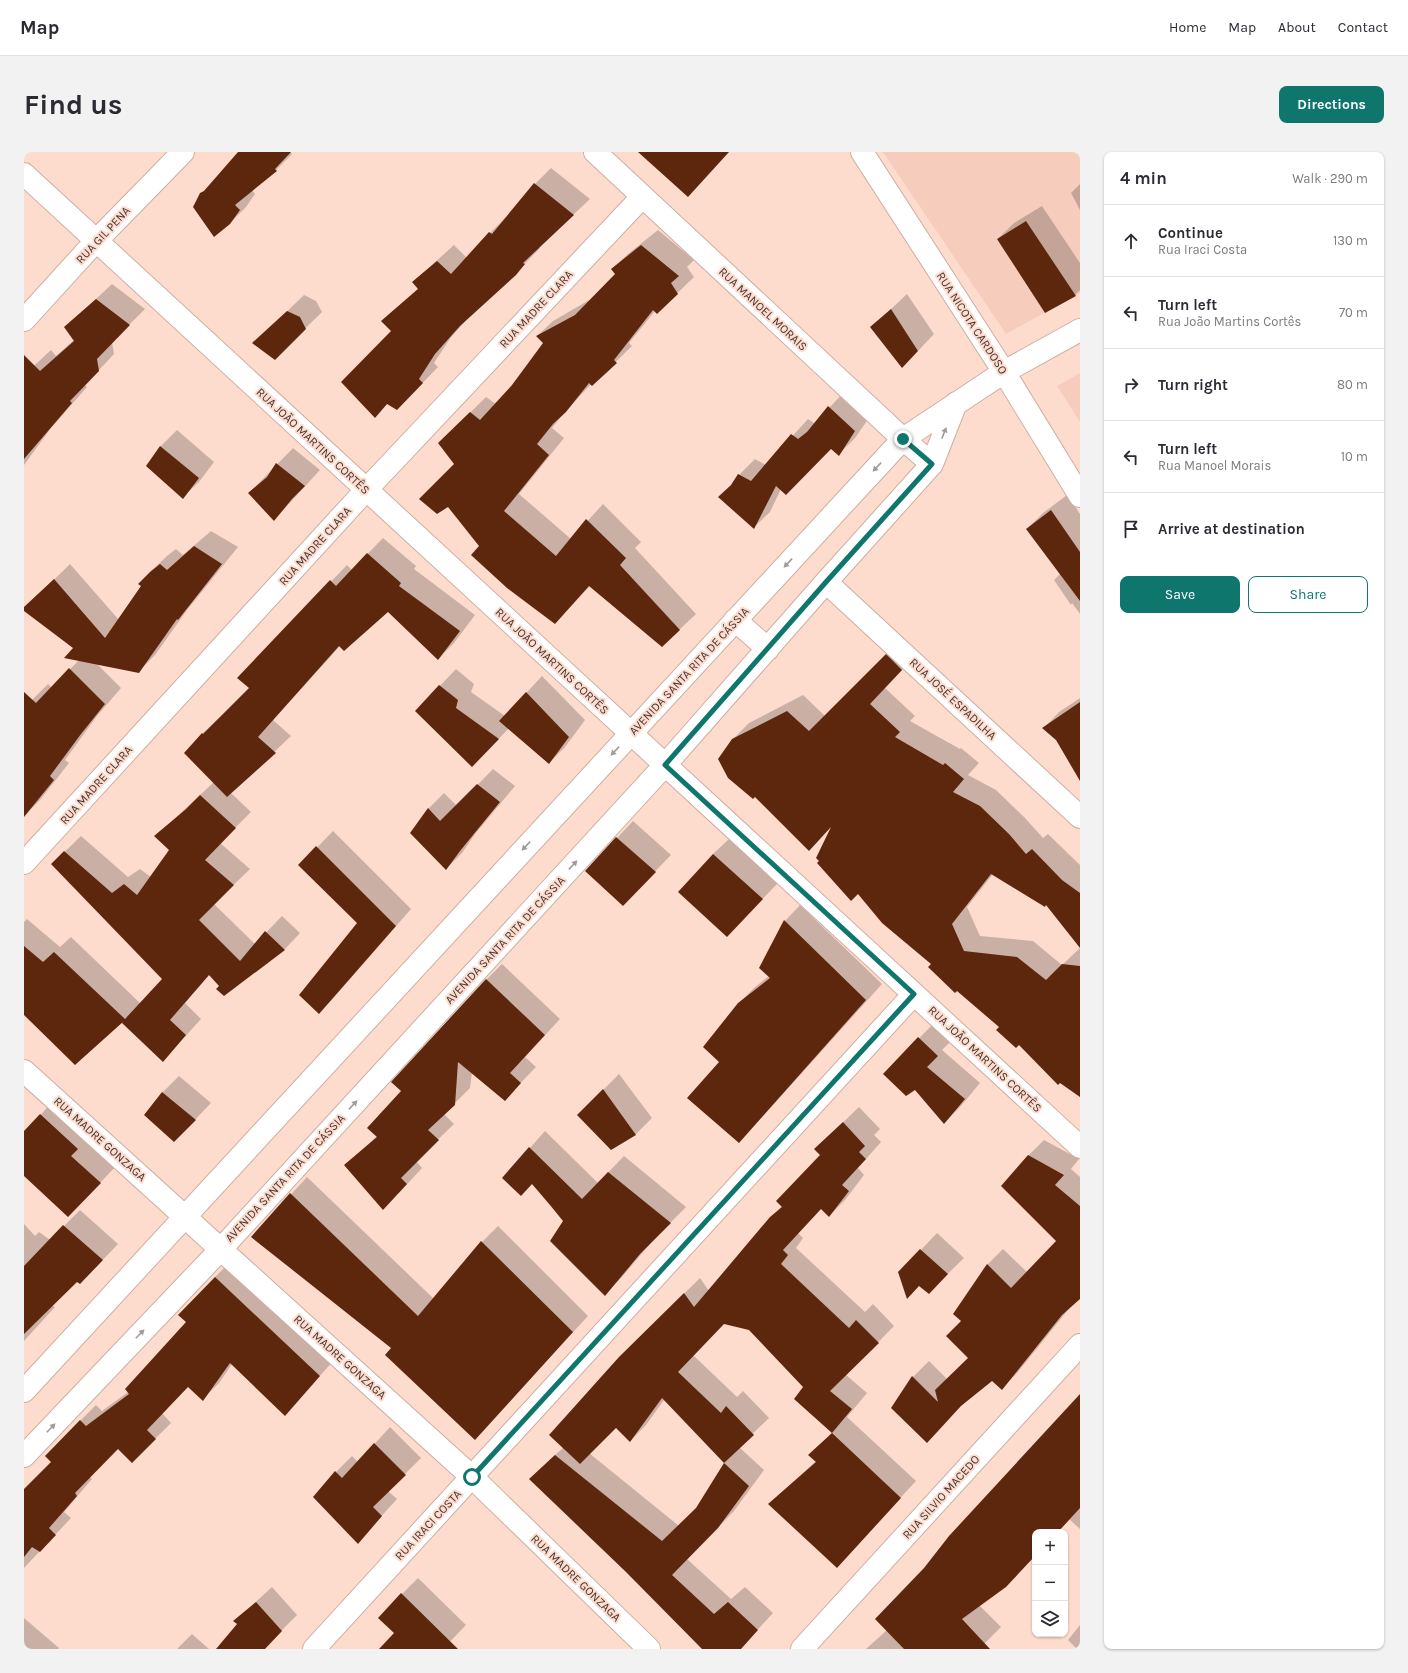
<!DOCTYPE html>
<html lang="en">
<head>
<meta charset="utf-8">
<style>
  body { margin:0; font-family:Karla,sans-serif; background:#f2f2f3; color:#2b2b33 }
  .controls { position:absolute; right:12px; bottom:12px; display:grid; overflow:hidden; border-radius:8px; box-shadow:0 1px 3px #0004 }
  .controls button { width:36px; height:36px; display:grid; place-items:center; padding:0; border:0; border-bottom:1px solid #e1e1e2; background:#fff; color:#2b2b33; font:20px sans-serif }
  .stop { position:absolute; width:12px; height:12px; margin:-9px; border:3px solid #0f766e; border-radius:50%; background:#fff }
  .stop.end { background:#0f766e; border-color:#fff; box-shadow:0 1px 4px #0008 }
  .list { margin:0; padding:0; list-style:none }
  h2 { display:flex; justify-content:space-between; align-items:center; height:52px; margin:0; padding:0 16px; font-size:17px }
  h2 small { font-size:13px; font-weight:400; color:#7c7c81 }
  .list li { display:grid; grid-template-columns:26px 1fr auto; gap:12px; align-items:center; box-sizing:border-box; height:72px; padding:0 16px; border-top:1px solid #e1e1e2 }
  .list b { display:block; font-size:15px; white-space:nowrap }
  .list p { margin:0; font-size:13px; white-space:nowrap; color:#7c7c81 }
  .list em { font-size:13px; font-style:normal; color:#7c7c81 }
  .actions { display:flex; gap:8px; padding:12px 16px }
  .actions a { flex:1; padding:9px 0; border:1px solid #0f766e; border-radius:8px; text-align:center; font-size:14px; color:#0f766e }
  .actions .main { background:#0f766e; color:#fff }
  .icon { flex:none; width:22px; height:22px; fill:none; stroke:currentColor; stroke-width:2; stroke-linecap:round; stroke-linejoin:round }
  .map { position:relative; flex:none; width:1056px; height:1497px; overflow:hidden; border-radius:8px }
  header { display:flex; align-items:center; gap:24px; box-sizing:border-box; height:56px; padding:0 20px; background:#fff; border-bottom:1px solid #e1e1e2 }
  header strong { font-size:19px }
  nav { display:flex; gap:22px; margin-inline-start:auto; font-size:14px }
  .intro { display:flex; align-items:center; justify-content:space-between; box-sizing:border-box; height:96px; padding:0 24px }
  h1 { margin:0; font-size:28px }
  .button { padding:10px 18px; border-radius:8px; background:#0f766e; color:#fff; font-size:14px; font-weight:700 }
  main { display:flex; gap:24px; padding:0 24px }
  aside { flex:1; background:#fff; border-radius:8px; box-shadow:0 1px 3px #0004 }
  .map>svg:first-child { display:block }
  .built { fill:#f6cdbd }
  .shadow { fill:#0003; fill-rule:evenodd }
  .building { fill:#5d270d }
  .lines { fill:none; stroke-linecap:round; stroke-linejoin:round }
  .minor-casing { stroke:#ceaea1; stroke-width:24 }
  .tertiary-casing { stroke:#ceaea1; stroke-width:24 }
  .minor { stroke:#fff; stroke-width:22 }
  .tertiary { stroke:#fff; stroke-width:22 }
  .oneway { fill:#a19a98 }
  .route { stroke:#0f766e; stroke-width:5 }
  .labels { text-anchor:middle; stroke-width:4; stroke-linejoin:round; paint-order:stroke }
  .street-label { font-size:12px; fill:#433631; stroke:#fddcce }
</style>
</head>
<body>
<header>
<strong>Map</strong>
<nav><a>Home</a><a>Map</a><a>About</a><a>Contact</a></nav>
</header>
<div class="intro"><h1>Find us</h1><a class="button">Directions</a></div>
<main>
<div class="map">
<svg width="1056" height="1497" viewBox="0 0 1056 1497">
  <rect width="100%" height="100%" fill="#fddcce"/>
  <path class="built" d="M859,0H1056V141L982,182Z
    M1056,221V270L1033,234Z"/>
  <path class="shadow" d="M215,0H266L268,2L252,18L228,38L231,42L222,55L206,71L177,42Z
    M527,16L566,47L515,95L516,96L491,122L445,165L427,185L410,211L414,215L389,241L364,251L351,265L368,179L358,169L395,136L389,130L430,93L443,106L466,81L482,65L483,66L511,32Z
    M1056,32V58L1047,41Z
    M1018,54L1056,111V138L1051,143L974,87L990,71Z
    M634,78L670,108L663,115L670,125L633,161L631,159L605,191L608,194L568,233L567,232L541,260L528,276L540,286L495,342L547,387L579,352L617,390L611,396L672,462L638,494L566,434L531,471L456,394L431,312L415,291L462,245L472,252L489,234L520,191L513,184L529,169L567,147L592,122L588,117L604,102Z
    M88,132L121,157L88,190L90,202L61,233L63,235L27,276L0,313V223L27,198L32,204L50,188L42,175Z
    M883,142L910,182L894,199L848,175Z
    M280,143L292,149L298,160L251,206L230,191Z
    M821,239L847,263L831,286L815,302L807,295L757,337L746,360L730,375L710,330L715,323L731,307L742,313L784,267L790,271L792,270Z
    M153,278L190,310L175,330L159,345L124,314L137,294Z
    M269,296L296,318L250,368L225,341Z
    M1043,343L1056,362V462L1048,451L1047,453L1030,428L1036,422L1003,377L1019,361Z
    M187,379L214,395L163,458L131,503L114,520L72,511L97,536L73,564L41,608L45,611L16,648L0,664V556L24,532L28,536L55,508L50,496L0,457L46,412L95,468L126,420L143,404L152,397L159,403Z
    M359,386L392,414L390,417L451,463L430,491L414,507L364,459L316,494L249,568L267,584L207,641L227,660L196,691L226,717L190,752L231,792L258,764L276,781L261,797L200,843L196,834L186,822L161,851L177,867L139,909L103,865L51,911L0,861V770L3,767L36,795L47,785L117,852L139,827L28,712L57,684L104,725L116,717L127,725L146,698L132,684L190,630L161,601L179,581L195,566L196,567L226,536L214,526L323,413L328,418Z
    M879,487L894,501L861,536L891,564L886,569L936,597L937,596L955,611L944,623L972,638L1001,666L1019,686L1024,682L1056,713V795L1022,752L969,722L943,755L956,784L1009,789L1038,813L1056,796V945L995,891L908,812L834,741L796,709L810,673L708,588L725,571L779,543L801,564Z
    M432,517L450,532L447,540L481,564L518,524L561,568L541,595L525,611L485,576L464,598L392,559Z
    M1056,546V627L1033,588L1020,576L1035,560Z
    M469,617L491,634L451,682L438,701L422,717L404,657L420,641L433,654Z
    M609,669L647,703L614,737L562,719Z
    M309,679L387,757L311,844L295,860L334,771L276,713Z
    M705,687L754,731L719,767L689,702Z
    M776,753L858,832L730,974L697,910L715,851L731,835L745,824L737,816L761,769Z
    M478,812L536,867L501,905L512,915L480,948L448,920L446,936L420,962L430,972L392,1009L398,1016L375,1041L322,1013L353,984L378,939L462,828Z
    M911,870L929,887L918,898L956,931L936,955L920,971L891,937L860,922Z
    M595,922L628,966L612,982L587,997L554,963Z
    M155,924L187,951L166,973L121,962L139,940Z
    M32,946L92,1014L60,1048L0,1022V981Z
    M835,955L856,977L850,983L857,990L834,1016L840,1023L821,1048L805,1064L797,1056L774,1081L779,1086L772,1096L841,1160L849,1152L870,1174L822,1223L843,1241L823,1265L892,1329L813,1414L745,1352L792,1309L785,1303L808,1281L772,1247L781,1235L725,1177L700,1171L669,1203L713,1245L719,1239L745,1266L715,1295L740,1318L710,1359L663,1407L707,1447L721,1435L749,1461L716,1497H679L522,1311L540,1295L612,1189L676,1126L685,1139L747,1065L758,1054L798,1003L808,981ZM640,1248L703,1307L673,1355L655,1374L565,1301L592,1275L606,1289L622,1273Z
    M521,979L574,1031L600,1004L662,1055L631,1086L597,1126L581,1142L540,1069L508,1031L479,1026Z
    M1020,988L1055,1007L1047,1017L1056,1025V1146L1048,1153L993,1221L977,1237L969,1228L941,1250L869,1256L889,1225L905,1209L923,1227L945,1205L939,1169L963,1113L979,1097L1003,1120L1034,1089L1004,1004Z
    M283,1025L410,1147L458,1090L474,1074L564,1164L451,1286L369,1196L228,1085Z
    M56,1058L94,1092L72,1115L53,1128L28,1153L31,1155L0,1189V1072L11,1084L15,1080L26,1088Z
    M913,1081L940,1106L905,1140L876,1120Z
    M207,1109L311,1207L276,1246L208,1212L195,1231L179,1247L164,1234L138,1261L147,1271L108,1310L94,1296L66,1325L68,1327L40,1360L47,1366L0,1416V1339L28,1310L56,1269L72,1253L78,1259L104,1240L164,1170L191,1125Z
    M1056,1245V1377L1045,1367L1033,1380H1011V1404L955,1453L977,1475L955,1497H842L863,1478L901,1417Z
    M366,1275L397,1306L364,1339L373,1347L334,1390L312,1320L328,1304L334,1310Z
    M394,1426L442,1473L419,1497H356L372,1481L378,1442Z
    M248,1435L273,1463L240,1496L194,1497L214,1472L211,1469Z
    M0,1466L35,1496L34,1497H0Z
    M1056,1473V1497H1053L1044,1488Z
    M168,1482L185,1497H153Z"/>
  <path class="building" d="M214,0H267L251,17L253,19L211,53L216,58L206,72L190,85L169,55L176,41L180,39Z
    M614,0H705L664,45Z
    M510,31L550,63L499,111L501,112L492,123L436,174L411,202L395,227L399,231L373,258L363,252L351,266L317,230L367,179L357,169L394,137L388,130L413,109L427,122L465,80L468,82Z
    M1002,69L1052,144L1021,161L973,87Z
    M617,93L655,124L647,131L654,142L633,162L629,158L590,208L593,211L568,234L565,231L542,260L529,272L513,292L525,303L480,359L532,404L562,367L602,406L596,413L656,478L638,495L565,434L531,472L483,436L447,403L455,394L424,355L413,362L395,347L430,312L414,291L446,260L456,268L488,233L519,191L512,184L551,163L591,122L587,117Z
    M72,147L106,173L73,207L75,219L46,249L48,251L0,307V203L16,219L50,189L40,175Z
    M867,157L894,199L878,216L846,175Z
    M263,159L276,165L282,177L251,208L228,191Z
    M804,254L831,279L815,304L807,297L762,343L752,334L730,377L694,345L707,333L714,322L727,329L767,282L774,287L783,280Z
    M136,294L175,326L159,347L122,314Z
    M252,311L281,334L268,347L250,369L224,341L243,325Z
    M1027,358L1056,400V449L1002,377Z
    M170,394L198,412L154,468L153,467L115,521L40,506L49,496L0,459V455L30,427L81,486L117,434L114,432L126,420L136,412L143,418Z
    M343,401L377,431L375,434L436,479L414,508L364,460L320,499L315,494L234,585L252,601L203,645L160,601L178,581L179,582L225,536L213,526L306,428L312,434Z
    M862,502L878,518L846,552L876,580L871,585L919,613L921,611L940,627L929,640L956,654L985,682L1002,702L1008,697L1038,728L1056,741V796L1022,753L1021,755L967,722L928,772L940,799L993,805L1022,828L1038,812L1056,814V945L1036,931L1034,933L995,893L992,896L972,878L975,875L933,839L931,841L904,815L907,812L858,771L834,742L827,749L793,711L795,709L792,706L807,675L785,699L731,645L729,647L704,626L694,607L708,587L763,559L785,579Z
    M45,516L81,552L57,582L26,624L30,628L0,665V540L12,551Z
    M415,533L434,548L432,556L475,587L448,615L391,559Z
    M502,540L545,585L525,612L475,569Z
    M1056,550V629L1032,588L1018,576Z
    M453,632L476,650L436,699L422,718L386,681L404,656L416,669Z
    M176,643L212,676L181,708L210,733L175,768L216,809L241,779L261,798L200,844L192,837L195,834L185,823L146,868L162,883L139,910L98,871L100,869L51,913L0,863V794L19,810L30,800L101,867L138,827L27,712L40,699L88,741L100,732L113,743L145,698L130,684L161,658Z
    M592,685L632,720L599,754L561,719Z
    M292,694L372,774L295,862L275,843L333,771L274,713Z
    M689,702L739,747L703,785L654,740Z
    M760,768L842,848L715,991L663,946L695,910L679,895L714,851L746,826L735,816Z
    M462,827L521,883L486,921L497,931L481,949L434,910L431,953L404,978L415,988L377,1026L383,1032L359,1058L320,1013L353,985L343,976L377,939L367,930Z
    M894,885L914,904L903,915L941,947L920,972L891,938L882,944L859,922Z
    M579,937L612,983L587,998L553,963Z
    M138,940L172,968L150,990L120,963Z
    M16,962L54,997L47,1004L77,1031L44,1065L0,1024V979Z
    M819,970L841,994L835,1000L842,1007L818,1033L825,1039L805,1065L797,1057L759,1098L764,1103L757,1112L825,1176L832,1168L855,1191L806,1239L828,1257L808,1281L770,1247L779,1235L725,1178L700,1172L654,1220L697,1261L702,1254L730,1283L700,1311L638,1246L606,1290L592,1276L556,1312L525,1283L595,1205L660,1141L670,1155L746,1065L758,1055L752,1049L796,1003L790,997Z
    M505,995L558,1047L584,1020L647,1071L616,1102L581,1144L526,1089L539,1069L526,1053L508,1032L497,1044L478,1026Z
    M1004,1003L1040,1023L1031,1033L1056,1054V1147L1038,1163L978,1238L968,1229L937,1254L903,1291L867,1256L888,1224L914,1250L911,1238L944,1206L922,1184L937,1169L929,1162L963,1112L987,1136L1032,1089L977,1034Z
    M266,1041L394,1164L457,1089L549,1180L451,1288L361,1203L367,1196L227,1085Z
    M39,1073L79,1108L56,1132L53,1130L0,1182V1114Z
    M896,1097L924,1122L905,1142L895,1134L883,1147L874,1120Z
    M191,1125L296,1224L261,1264L206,1211L179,1249L164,1235L123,1278L132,1287L108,1311L94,1297L51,1341L53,1344L25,1376L32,1383L16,1400L8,1395L0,1405V1337L27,1310L21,1304L56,1268L62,1274L105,1242L101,1237L162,1170L154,1163Z
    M1056,1242V1356L1034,1380H1011V1404L982,1435L938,1467L966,1497H880L851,1467L900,1416L925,1384Z
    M808,1281L877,1346L813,1416L744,1352L792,1310L784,1303Z
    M350,1291L382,1323L349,1355L358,1364L334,1392L289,1345L311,1319L318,1326Z
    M531,1303L638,1389L672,1356L700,1311L725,1334L694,1376L648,1423L690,1462L704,1450L734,1478L717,1497H678L602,1420L505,1327Z
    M377,1441L434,1497H355L370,1481L354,1466Z
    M232,1450L258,1479L241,1497H192L213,1472L209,1469Z"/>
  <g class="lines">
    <defs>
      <path id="minor" d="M571,0L879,287L908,312
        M838,0L980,220L1056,344
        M0,168L72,89L159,0
        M802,430L1056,665
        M711,468L744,497
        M0,711L342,338L618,45
        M0,919L448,1325L625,1497
        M0,1239L879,287L980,220L1056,178
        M0,1304L197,1097L641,613L802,430L908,312L932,251
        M290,1497L890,842
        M778,1497L1056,1193"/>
      <path id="tertiary" d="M0,22L1056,995"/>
    </defs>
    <use href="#minor" class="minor-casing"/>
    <use href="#tertiary" class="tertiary-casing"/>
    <use href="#minor" class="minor"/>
    <use href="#tertiary" class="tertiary"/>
  </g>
  <defs><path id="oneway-solid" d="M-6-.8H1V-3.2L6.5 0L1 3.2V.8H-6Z"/></defs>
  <g class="oneway">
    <use href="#oneway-solid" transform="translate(920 281) rotate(-69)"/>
    <use href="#oneway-solid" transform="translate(853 315) rotate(133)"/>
    <use href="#oneway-solid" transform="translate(764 411) rotate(133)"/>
    <use href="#oneway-solid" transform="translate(591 599) rotate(133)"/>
    <use href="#oneway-solid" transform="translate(502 694) rotate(133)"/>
    <use href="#oneway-solid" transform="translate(549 713) rotate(-47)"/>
    <use href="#oneway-solid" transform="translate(329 953) rotate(-47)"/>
    <use href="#oneway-solid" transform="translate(116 1182) rotate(-46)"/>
    <use href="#oneway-solid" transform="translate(27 1276) rotate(-46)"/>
  </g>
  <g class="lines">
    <path class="route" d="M448,1325L890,842L641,613L802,430L908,312L879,287"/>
  </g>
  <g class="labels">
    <g class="street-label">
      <text transform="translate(79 83) rotate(-47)" y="4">RUA GIL PENA</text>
      <text transform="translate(512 157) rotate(-47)" y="4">RUA MADRE CLARA</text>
      <text transform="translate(739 157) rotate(43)" y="4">RUA MANOEL MORAIS</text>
      <text transform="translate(948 171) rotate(57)" y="4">RUA NICOTA CARDOSO</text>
      <text transform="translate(289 289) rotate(43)" y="4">RUA JOÃO MARTINS CORTÊS</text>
      <text transform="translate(291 394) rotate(-48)" y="4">RUA MADRE CLARA</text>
      <text transform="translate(528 509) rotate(43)" y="4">RUA JOÃO MARTINS CORTÊS</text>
      <text transform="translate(665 519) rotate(-47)" y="4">AVENIDA SANTA RITA DE CÁSSIA</text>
      <text transform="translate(929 547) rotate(43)" y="4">RUA JOSÉ ESPADILHA</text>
      <text transform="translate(72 633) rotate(-48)" y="4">RUA MADRE CLARA</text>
      <text transform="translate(481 788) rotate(-47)" y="4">AVENIDA SANTA RITA DE CÁSSIA</text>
      <text transform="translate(961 907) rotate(43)" y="4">RUA JOÃO MARTINS CORTÊS</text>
      <text transform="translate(76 987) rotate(42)" y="4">RUA MADRE GONZAGA</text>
      <text transform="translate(261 1026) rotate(-47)" y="4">AVENIDA SANTA RITA DE CÁSSIA</text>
      <text transform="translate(316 1205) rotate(42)" y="4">RUA MADRE GONZAGA</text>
      <text transform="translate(917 1345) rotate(-48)" y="4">RUA SILVIO MACEDO</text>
      <text transform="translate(404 1373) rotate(-47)" y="4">RUA IRACI COSTA</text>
      <text transform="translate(552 1426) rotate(44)" y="4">RUA MADRE GONZAGA</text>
    </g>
  </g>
</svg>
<div class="controls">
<button>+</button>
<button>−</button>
<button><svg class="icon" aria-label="layers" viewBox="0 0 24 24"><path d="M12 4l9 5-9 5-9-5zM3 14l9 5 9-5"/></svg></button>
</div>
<div class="stop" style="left:448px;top:1325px"></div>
<div class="stop end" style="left:879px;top:287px"></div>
</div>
<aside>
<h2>4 min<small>Walk · 290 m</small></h2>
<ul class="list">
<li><svg class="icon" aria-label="ahead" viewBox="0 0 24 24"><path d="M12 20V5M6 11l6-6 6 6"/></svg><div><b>Continue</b><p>Rua Iraci Costa</p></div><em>130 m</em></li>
<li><svg class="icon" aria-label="left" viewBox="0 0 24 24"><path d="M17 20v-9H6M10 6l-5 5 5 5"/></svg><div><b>Turn left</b><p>Rua João Martins Cortês</p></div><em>70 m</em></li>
<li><svg class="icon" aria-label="right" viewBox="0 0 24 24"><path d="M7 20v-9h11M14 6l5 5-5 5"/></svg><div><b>Turn right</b></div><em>80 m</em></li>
<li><svg class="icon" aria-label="left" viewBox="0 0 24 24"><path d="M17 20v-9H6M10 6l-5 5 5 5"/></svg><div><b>Turn left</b><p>Rua Manoel Morais</p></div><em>10 m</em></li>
<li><svg class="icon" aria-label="arrive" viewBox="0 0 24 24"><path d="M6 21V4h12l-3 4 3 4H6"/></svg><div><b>Arrive at destination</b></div></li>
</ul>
<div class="actions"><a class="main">Save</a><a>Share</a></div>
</aside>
</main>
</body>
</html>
